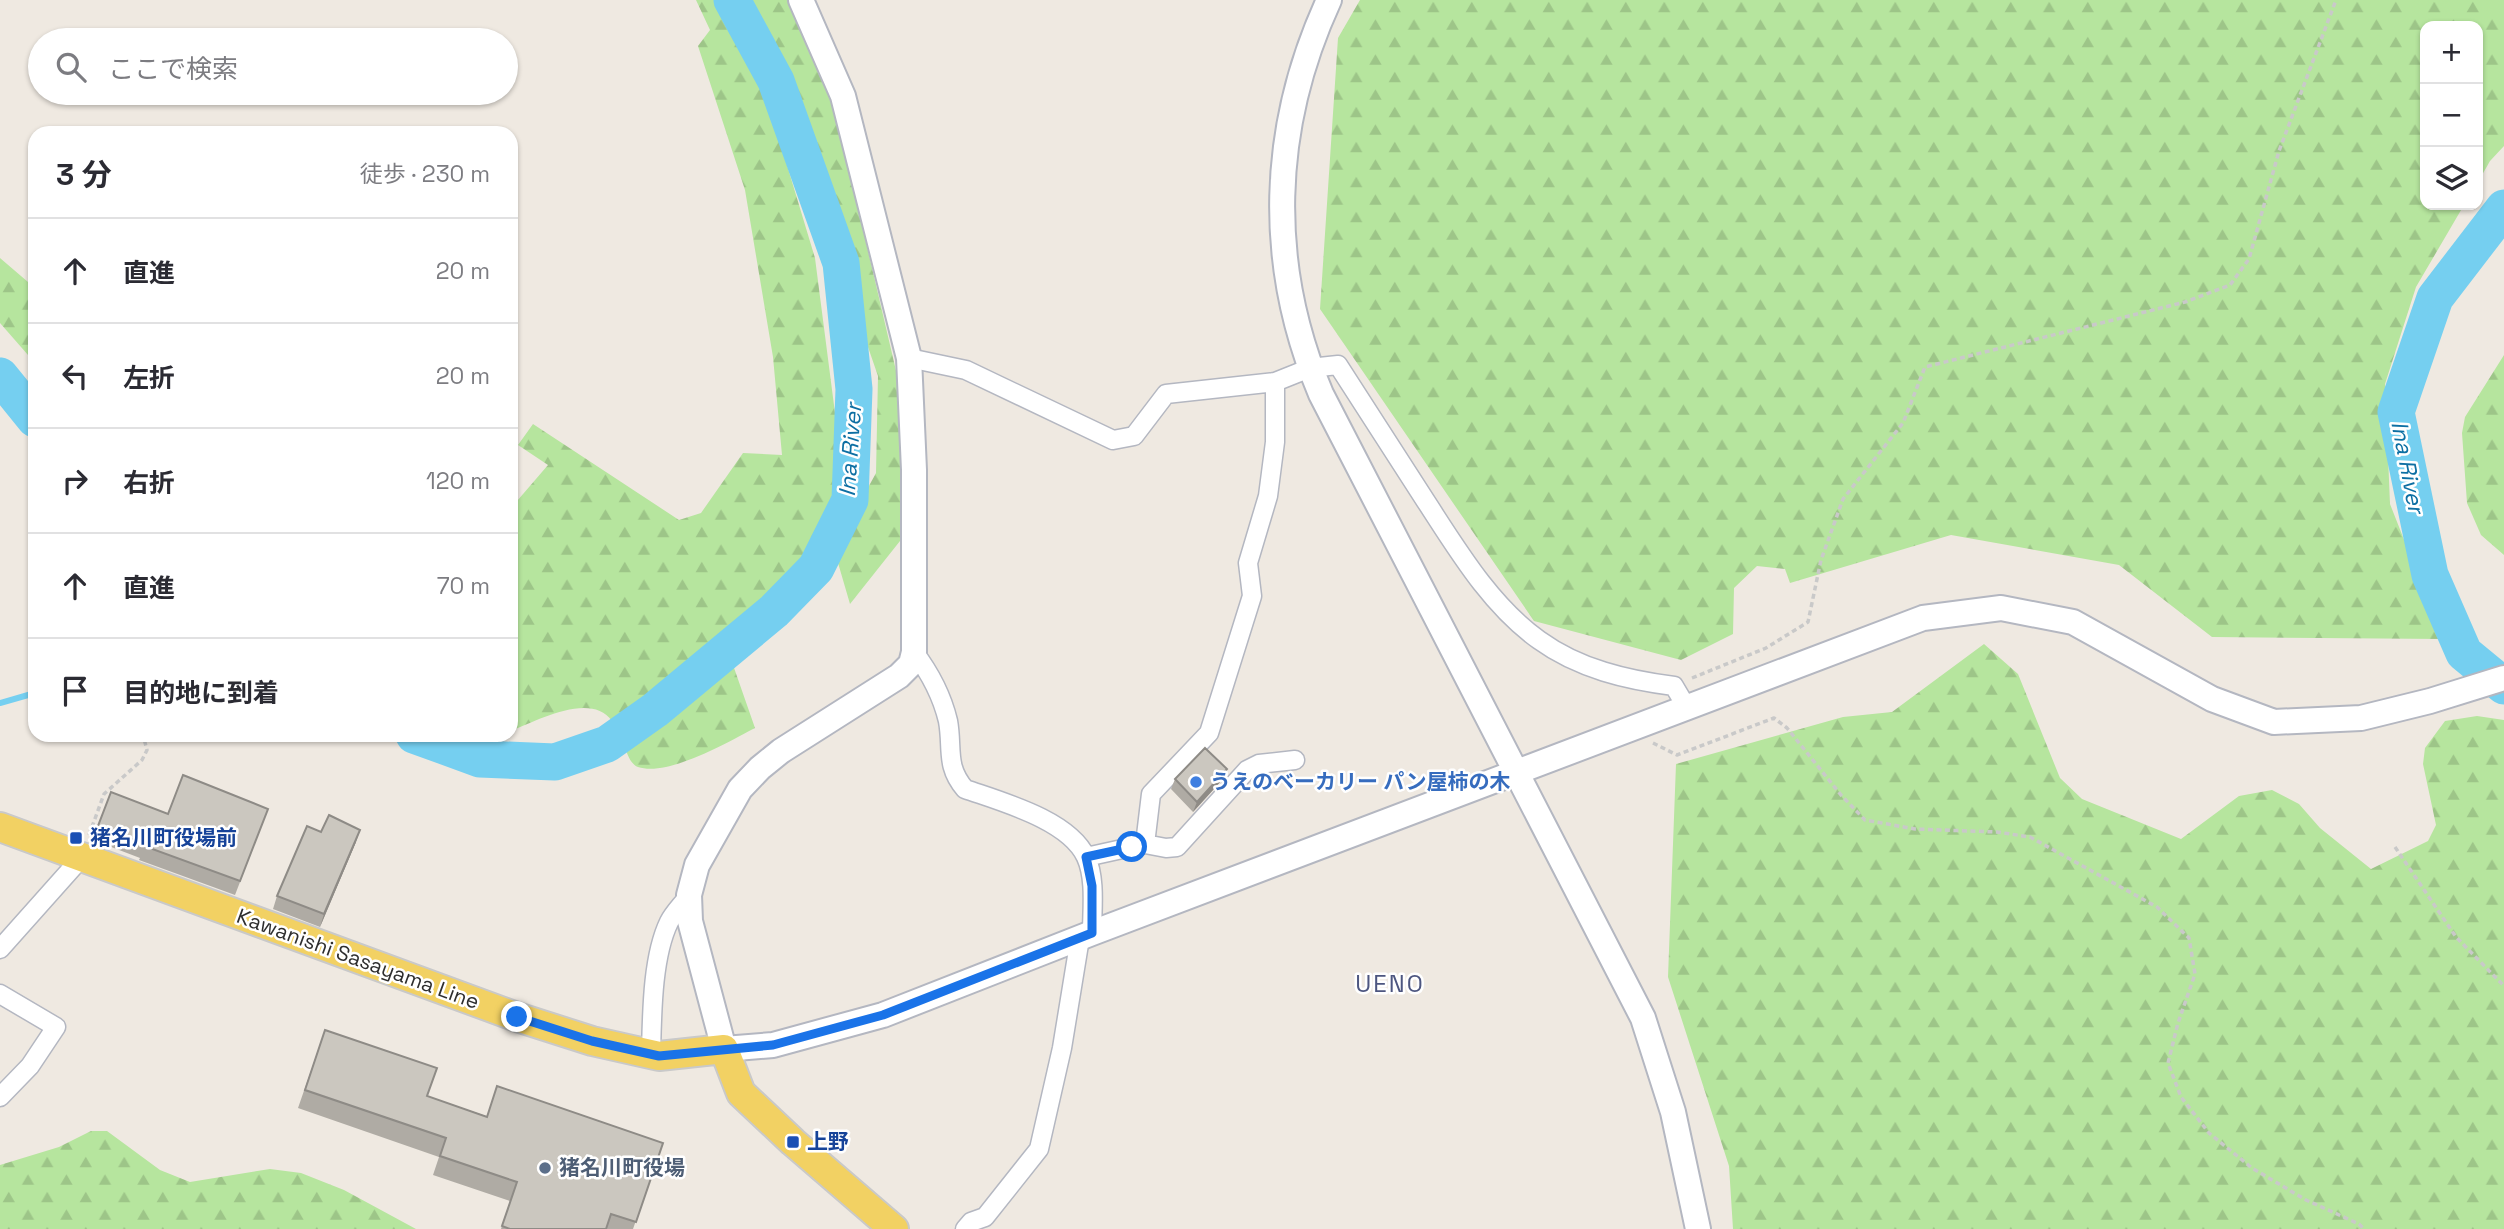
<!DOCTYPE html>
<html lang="ja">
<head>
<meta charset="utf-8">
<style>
  body { margin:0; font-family:"Space Grotesk","Noto Sans JP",sans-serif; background:#f7f7f7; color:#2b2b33 }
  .controls { position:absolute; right:21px; top:21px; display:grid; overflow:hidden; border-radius:14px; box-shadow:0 2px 5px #0004 }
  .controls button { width:63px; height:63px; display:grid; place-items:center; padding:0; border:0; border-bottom:2px solid #e1e1e2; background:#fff; color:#2b2b33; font:35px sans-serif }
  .stop { position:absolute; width:21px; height:21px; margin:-16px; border:5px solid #1a73e8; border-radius:50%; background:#fff }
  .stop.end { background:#1a73e8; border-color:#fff; box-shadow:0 2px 7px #0008 }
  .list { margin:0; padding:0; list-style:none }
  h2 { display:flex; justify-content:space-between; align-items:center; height:91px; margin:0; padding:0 28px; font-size:30px }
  h2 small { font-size:23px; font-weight:400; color:#7c7c81 }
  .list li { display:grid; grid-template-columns:46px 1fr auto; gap:21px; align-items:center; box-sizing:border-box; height:105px; padding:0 28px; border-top:2px solid #e1e1e2 }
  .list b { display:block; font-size:26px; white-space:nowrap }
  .list em { font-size:23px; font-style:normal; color:#7c7c81 }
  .icon { flex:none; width:38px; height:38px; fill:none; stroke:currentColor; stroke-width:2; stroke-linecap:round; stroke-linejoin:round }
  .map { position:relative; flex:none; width:2504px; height:1229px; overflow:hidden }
  .search { position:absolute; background:#fff; box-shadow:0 2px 5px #0004; left:28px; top:28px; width:490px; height:77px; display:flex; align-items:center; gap:18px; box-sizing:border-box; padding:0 24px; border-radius:38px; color:#7c7c81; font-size:26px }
  .panel { position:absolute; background:#fff; box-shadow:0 2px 5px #0004; left:28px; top:126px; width:490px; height:616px; border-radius:21px }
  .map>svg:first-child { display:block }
  .forest { fill:url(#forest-firs) }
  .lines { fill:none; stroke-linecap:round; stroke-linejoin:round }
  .stream { stroke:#75cff0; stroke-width:6 }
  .river { stroke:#75cff0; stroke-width:37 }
  .street-casing { stroke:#b4b7c1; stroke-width:21 }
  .secondary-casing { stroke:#b4b7c1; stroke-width:28 }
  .primary-casing { stroke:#c9c9c9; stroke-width:32 }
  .path { stroke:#c9c9c9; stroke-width:3.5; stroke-dasharray:5 3.5; stroke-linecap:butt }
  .street { stroke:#fff; stroke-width:18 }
  .secondary { stroke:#fff; stroke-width:24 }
  .primary { stroke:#f2d163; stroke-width:28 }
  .wall { fill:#afaba4 }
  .shaded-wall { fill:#8e8b86 }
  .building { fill:#cbc7bf; stroke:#8e8b86; stroke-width:2 }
  .route { stroke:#1a73e8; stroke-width:9 }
  .shop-dot { fill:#3f7fe0; stroke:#fff; stroke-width:2.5 }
  .transit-dot { fill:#1a4fb4; stroke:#fff; stroke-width:2.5 }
  .service-dot { fill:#5c6f8a; stroke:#fff; stroke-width:2.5 }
  .labels { text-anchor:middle; stroke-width:5; stroke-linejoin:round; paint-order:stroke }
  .shop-label { font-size:21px; font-weight:bold; fill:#366cbe; stroke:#fff; text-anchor:start }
  .transit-label { font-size:21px; font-weight:bold; fill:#164399; stroke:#fff; text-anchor:start }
  .street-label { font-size:21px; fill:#2e2e2e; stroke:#fff }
  .service-label { font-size:21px; font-weight:bold; fill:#4e5e75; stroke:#fff; text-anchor:start }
  .water-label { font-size:23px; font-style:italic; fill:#0d6fa3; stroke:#fff }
  .quarter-label { font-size:24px; letter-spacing:2px; fill:#4d5680; stroke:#fff }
</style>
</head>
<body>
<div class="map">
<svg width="2504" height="1229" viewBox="0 0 2504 1229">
  <defs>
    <pattern id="forest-firs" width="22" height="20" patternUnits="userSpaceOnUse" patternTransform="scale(1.75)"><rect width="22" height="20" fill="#b6e59e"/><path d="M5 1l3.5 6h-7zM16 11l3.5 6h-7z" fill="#9dc588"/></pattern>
  </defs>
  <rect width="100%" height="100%" fill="#efe9e1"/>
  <path class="forest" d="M696,0H718L761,79L815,258L843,475L808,567L725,642L755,728C728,742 668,777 638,767C630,764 627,753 624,745C620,737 617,728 612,721C591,691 536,721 511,731V508L548,465L518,445L533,424L679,520L701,513L743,453L782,455L773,357L745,190L698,46L710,30Z
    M749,0H790L828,79L897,375L902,498L900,541L850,604L836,556L841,537L876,473L878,376L859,321L847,237L781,58Z
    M1360,0H2504V146L2490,161L2478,182V26H2425V205H2464L2416,287L2385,384L2390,504L2443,639L2212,637L2119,565L1951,535L1790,583L1785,569L1757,566L1734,588L1733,634L1681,660L1534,621L1320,309L1338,38Z
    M0,258L35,288V363L0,323Z
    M2504,355V555L2481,535L2467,503L2462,433L2465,417Z
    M1984,644L2018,674L2060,778L2082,799L2181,839L2239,796L2272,790L2299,804L2320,828L2371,869L2428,841L2436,825L2423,764L2425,748L2445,721L2477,716L2504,720V1229H1733L1729,1166L1668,977L1676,764L1843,717L1892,712Z
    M91,1131H107L160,1170L190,1182L270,1169L301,1173L344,1190L416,1229H0V1165L59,1147Z"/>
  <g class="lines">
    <path class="stream" d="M0,703L35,693"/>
    <path class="river" d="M2504,208L2435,298L2396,412L2430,575L2464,653L2504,686
      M0,376L35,419
      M414,735L480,759L555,762L607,744L655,710L774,611L816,568L850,500L854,389L841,263L776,81L732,0"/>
    <defs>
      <path id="street" d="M909,358L966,370L1113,440L1134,436L1166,394L1275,382L1310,368L1338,365C1367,410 1396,455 1425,500C1457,549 1490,605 1539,640C1579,669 1627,680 1674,686L1687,708
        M914,652C930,673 942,696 948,721C953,748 945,766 965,789C1002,802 1069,820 1086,857C1096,879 1092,910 1092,933
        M1145,844L1151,794L1209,733L1252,596L1248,563L1268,496L1275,442V382
        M1086,857L1145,844L1166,848L1177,847L1247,770L1259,764L1295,760
        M0,949L82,857
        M0,994L56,1027L30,1066L0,1097
        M651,1054C652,1015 652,957 669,922C674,912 683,904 689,895
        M965,1229L971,1222L985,1217L1039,1149L1062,1048L1080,938"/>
      <path id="secondary" d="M801,0L843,96L909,358L914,470V652L911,664L899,676L781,751L760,768L740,789L697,865L689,895L690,921L724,1049L773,1045L883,1015L1092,933L1923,618L2001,608L2073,622L2212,699L2274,722L2361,718L2430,701L2504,678
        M1329,0C1270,128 1266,264 1321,394L1643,1018L1673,1112L1698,1229"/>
      <path id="primary" d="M0,827L517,1017L592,1041L659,1056L724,1049L741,1093L793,1142L894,1229"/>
    </defs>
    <use href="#street" class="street-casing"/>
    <use href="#secondary" class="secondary-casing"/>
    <use href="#primary" class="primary-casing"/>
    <path class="path" d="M1692,678L1766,648L1808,622L1821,560L1843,499L1903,423L1925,367L2185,302L2230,285L2249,259L2279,151L2336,0
      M1653,743L1677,755L1774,718L1787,728L1841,795L1865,820L1915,829L1997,832L2030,837L2157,907L2189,938L2195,974L2178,1023L2168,1063L2181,1097L2209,1133L2252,1168L2306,1200L2359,1224L2364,1229
      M89,835L104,794L142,760L147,750L143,735
      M2395,847L2456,937L2504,986"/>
    <use href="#street" class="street"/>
    <use href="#secondary" class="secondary"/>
    <use href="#primary" class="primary"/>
  </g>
  <path class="wall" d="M1227,769L1223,779L1193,812L1171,789L1175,779Z
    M111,792L168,814L268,809L235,895L139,860L140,858L93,840Z
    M321,832L356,842L320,927L273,909L277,896Z
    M325,1030L427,1096L486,1116L663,1143L633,1229H501L510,1201L433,1175L439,1157L298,1108Z"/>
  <path class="shaded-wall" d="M1227,769L1223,779L1193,812L1197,802Z
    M360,830L356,842L320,927L324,914Z"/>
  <path class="building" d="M1205,748L1227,769L1197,802L1175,779Z
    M183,775L268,809L240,881L144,846L145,844L98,826L111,792L168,814Z
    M329,815L360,830L324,914L277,896L307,826L321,832Z
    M325,1030L437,1068L427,1096L487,1117L497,1086L663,1143L636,1222L611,1214L606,1229H510L502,1226L517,1182L440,1156L446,1138L305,1090Z"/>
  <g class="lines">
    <path class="route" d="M517,1017L592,1041L659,1056L773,1045L883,1015L1092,933V886L1086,857L1132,847"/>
  </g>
  <circle class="shop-dot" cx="1196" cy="782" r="7"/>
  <g class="transit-dot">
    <rect x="69" y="831" width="14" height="14" rx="3.5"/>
    <rect x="786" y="1135" width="14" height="14" rx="3.5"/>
  </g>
  <circle class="service-dot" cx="545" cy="1168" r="7"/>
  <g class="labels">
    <g class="shop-label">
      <text x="1210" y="789">うえのベーカリー パン屋柿の木</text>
    </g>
    <g class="transit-label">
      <text x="90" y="845">猪名川町役場前</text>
      <text x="807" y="1149">上野</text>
    </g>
    <g class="street-label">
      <text transform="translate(358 959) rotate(20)" y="7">Kawanishi Sasayama Line</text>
    </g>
    <g class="service-label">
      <text x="559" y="1175">猪名川町役場</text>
    </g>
    <g class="water-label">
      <text transform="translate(850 450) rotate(-86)" y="8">Ina River</text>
      <text transform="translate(2408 467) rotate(79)" y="8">Ina River</text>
    </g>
    <g class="quarter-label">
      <text x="1390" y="992">UENO</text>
    </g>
  </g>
</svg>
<div class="controls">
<button>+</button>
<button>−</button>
<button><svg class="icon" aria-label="layers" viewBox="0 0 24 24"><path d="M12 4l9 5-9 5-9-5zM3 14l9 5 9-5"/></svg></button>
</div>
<div class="stop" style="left:1132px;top:847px"></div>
<div class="stop end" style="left:517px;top:1017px"></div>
<div class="search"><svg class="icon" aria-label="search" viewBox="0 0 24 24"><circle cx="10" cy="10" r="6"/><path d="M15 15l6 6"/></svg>ここで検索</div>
<section class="panel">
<h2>3 分<small>徒歩 · 230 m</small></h2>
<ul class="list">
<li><svg class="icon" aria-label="ahead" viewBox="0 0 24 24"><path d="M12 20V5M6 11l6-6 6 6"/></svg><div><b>直進</b></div><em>20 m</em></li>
<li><svg class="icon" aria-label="left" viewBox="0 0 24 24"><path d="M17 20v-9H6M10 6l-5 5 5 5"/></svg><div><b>左折</b></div><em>20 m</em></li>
<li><svg class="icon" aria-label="right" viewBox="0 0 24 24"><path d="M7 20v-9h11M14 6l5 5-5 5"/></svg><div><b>右折</b></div><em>120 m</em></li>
<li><svg class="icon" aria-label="ahead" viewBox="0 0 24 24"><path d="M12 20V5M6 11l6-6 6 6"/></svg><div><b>直進</b></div><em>70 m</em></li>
<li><svg class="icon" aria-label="arrive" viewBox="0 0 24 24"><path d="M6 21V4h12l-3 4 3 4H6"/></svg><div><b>目的地に到着</b></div></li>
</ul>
</section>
</div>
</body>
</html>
